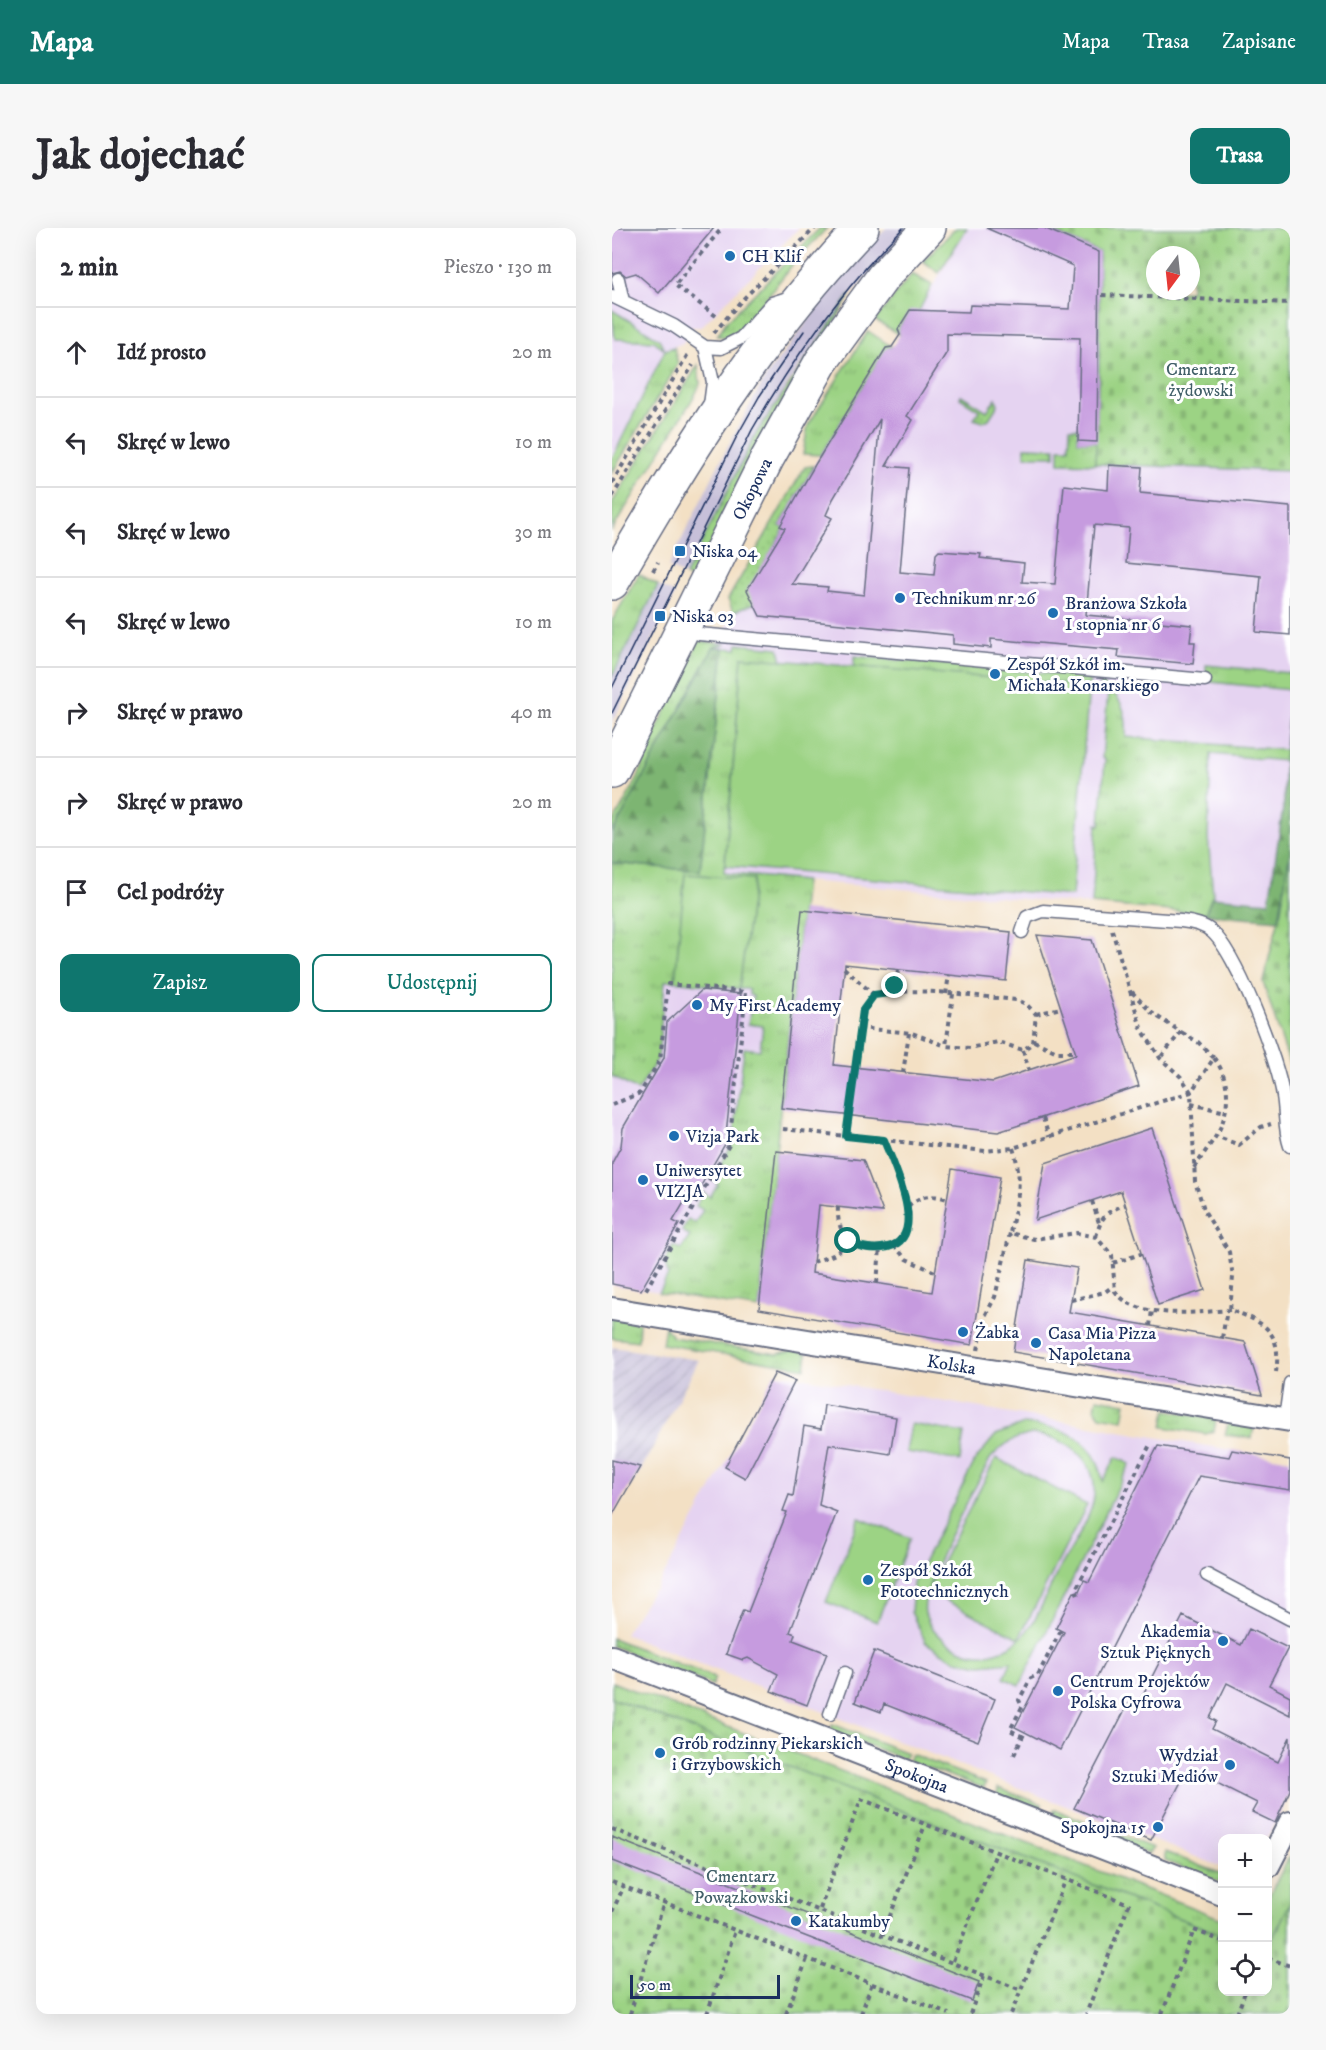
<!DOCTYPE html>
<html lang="pl">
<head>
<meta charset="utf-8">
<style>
  body { margin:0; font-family:"IM FELL DW Pica",serif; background:#f7f7f7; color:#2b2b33 }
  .controls { position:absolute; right:18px; bottom:18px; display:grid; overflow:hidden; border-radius:12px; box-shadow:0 6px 24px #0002 }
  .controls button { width:54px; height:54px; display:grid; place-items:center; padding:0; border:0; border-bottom:2px solid #e1e1e2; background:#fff; color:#2b2b33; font:30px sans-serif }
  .compass { position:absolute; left:534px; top:18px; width:54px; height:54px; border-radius:50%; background:#fff; box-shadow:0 6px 24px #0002; rotate:195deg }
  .scale { position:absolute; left:18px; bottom:15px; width:150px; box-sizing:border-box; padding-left:6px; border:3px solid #1b2f5e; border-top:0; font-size:16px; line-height:21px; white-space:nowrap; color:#1b2f5e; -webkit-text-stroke:4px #fff; paint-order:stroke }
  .stop { position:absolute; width:18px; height:18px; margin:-14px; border:4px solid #0f766e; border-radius:50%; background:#fff }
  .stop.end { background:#0f766e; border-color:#fff; box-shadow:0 2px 6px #0008 }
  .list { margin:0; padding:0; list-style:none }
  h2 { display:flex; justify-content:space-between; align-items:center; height:78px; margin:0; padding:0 24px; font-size:26px }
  h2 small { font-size:20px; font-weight:400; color:#7c7c81 }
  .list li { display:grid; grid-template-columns:39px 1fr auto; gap:18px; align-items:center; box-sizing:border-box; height:90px; padding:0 24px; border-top:2px solid #e1e1e2 }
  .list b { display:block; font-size:22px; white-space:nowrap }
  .list em { font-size:20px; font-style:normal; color:#7c7c81 }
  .actions { display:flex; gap:12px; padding:18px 24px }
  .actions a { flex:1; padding:14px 0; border:2px solid #0f766e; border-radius:12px; text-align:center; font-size:21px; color:#0f766e }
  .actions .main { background:#0f766e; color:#fff }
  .icon { flex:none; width:33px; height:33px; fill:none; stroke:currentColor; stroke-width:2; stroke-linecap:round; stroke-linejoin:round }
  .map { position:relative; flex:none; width:678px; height:1786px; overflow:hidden; border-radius:12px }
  header { display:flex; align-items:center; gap:36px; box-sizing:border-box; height:84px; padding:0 30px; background:#0f766e; color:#fff }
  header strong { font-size:28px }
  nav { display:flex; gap:33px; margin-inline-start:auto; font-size:21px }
  .intro { display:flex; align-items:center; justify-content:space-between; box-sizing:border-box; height:144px; padding:0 36px }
  h1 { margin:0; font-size:42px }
  .button { padding:15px 27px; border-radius:12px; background:#0f766e; color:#fff; font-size:21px; font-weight:700 }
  main { display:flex; gap:36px; padding:0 36px }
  aside { flex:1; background:#fff; border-radius:12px; box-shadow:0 6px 24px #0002 }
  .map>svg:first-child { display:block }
  .built { fill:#e5d3f1 }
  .industrial { fill:url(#industrial-furrows) }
  .railway { fill:#c7c0d9 }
  .grass { fill:url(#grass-tufts); stroke:#5c8171; stroke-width:1.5 }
  .forest { fill:url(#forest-firs); stroke:#4c7268; stroke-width:1.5 }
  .cemetery { fill:url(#cemetery-stones); stroke:#5c8171; stroke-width:1.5; fill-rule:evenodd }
  .park { fill:#9cd384; stroke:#5c8171; stroke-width:1.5; fill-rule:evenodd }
  .garden { fill:url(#garden-dots); stroke:#5c8171; stroke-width:1.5 }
  .building { fill:#c69bdf; fill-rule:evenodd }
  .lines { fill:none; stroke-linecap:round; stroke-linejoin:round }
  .service-casing { stroke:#676d82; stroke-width:15 }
  .minor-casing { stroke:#676d82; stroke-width:26 }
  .secondary-casing { stroke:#676d82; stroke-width:36 }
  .path { stroke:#676d82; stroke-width:4; stroke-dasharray:4.5 4.5; stroke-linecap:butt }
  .service { stroke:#fff; stroke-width:12 }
  .minor { stroke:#fff; stroke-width:22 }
  .secondary { stroke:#fff; stroke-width:33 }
  .tram { stroke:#1b2f5e; stroke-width:1.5 }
  .route { stroke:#0f766e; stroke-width:8 }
  .poi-dot { fill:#1f6fb2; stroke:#fff; stroke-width:2 }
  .labels { text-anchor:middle; stroke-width:6; stroke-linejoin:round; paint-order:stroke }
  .poi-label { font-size:18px; fill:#1b2f5e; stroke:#fff; text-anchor:start }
  .park-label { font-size:18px; fill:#426069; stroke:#fff }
  .street-label { font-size:18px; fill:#1b2f5e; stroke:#fff }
</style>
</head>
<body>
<header>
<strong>Mapa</strong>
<nav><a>Mapa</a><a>Trasa</a><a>Zapisane</a></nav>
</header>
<div class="intro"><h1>Jak dojechać</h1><a class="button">Trasa</a></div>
<main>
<aside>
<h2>2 min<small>Pieszo · 130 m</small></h2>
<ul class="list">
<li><svg class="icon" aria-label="ahead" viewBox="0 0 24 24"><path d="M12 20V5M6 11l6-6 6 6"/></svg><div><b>Idź prosto</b></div><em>20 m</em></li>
<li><svg class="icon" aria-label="left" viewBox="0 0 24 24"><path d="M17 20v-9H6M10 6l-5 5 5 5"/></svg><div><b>Skręć w lewo</b></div><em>10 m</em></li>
<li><svg class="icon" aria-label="left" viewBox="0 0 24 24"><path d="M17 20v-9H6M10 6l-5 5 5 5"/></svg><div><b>Skręć w lewo</b></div><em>30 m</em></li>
<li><svg class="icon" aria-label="left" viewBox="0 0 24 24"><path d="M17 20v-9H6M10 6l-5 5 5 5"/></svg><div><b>Skręć w lewo</b></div><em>10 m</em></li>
<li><svg class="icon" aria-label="right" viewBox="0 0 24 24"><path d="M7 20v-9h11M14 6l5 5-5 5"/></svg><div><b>Skręć w prawo</b></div><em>40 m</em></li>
<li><svg class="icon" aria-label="right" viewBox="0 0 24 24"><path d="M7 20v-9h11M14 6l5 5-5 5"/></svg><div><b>Skręć w prawo</b></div><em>20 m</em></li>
<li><svg class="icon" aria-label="arrive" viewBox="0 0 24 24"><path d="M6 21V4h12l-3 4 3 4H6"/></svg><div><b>Cel podróży</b></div></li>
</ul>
<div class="actions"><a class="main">Zapisz</a><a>Udostępnij</a></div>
</aside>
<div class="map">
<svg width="678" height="1786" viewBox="0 0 678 1786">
  <defs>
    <pattern id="industrial-furrows" width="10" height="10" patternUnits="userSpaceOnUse" patternTransform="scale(1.5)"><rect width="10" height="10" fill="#c7c0d9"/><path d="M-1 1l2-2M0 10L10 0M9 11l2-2" fill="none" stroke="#aaa5bd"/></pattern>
    <pattern id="grass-tufts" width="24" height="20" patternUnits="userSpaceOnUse" patternTransform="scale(1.5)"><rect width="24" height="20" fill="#9cd384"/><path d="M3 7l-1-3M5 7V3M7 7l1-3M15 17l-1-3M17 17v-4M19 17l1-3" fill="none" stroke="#86b574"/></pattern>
    <pattern id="forest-firs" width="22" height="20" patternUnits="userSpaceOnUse" patternTransform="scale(1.5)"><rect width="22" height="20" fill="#7db572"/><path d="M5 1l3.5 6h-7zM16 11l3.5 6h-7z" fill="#669461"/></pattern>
    <pattern id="cemetery-stones" width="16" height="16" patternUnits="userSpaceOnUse" patternTransform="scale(1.5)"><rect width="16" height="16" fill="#9cd384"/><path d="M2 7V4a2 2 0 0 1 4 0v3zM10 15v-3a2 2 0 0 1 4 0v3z" fill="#86b574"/></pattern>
    <pattern id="garden-dots" width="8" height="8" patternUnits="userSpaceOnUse" patternTransform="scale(1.5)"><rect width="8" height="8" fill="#9cd384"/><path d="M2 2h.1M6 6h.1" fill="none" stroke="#86b574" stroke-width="1.8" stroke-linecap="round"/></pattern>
  </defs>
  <rect width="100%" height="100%" fill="#fff"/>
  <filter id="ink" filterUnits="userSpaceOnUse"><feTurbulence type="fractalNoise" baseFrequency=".0167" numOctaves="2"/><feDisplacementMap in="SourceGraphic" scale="12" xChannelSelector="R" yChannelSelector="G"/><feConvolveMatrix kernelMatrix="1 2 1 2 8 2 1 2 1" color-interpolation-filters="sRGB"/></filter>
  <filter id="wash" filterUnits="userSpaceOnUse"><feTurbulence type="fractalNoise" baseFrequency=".008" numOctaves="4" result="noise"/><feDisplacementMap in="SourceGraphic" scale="24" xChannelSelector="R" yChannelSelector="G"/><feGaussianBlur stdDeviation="1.35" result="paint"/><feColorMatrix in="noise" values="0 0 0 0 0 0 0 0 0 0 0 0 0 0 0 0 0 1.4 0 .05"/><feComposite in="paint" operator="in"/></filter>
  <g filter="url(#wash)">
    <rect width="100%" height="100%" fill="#f3e0c4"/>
    <path class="built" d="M0,0H187L89,99H80L71,115L53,122L0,231Z
      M355,0H432L487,24V137L483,235L678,243V624L667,692L193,653L147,1081L0,1056V606L202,238L274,120L280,119L288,107L286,101L298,82H307Z
      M163,1145L678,1232V1565L655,1610H610V1639L12,1406L41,1362L43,1363Z"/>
    <path class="industrial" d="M0,1119L87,1132L30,1240L18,1259L0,1254Z"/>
    <path class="railway" d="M274,0H300L238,67L185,142L144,206L73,348L56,339L114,222L154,148L221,59Z
      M46,357L63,366L0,495V449Z"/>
    <path class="grass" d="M208,0H215L184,32L130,101L116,109L105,108L114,94Z
      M344,0H355L327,45L311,33Z
      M300,46L320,57L307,83H298L286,101L288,107L263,92Z
      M238,67L83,353L73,348L144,206Z
      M0,82L47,111L53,122L62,119L66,136L0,245V231L53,122L42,113L3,111Z
      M256,103L280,119L274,121L209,227L191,226L196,197Z
      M86,137L88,156L83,167L0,302V275Z
      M349,167L375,183L384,170L386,177L377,191L371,194L362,191L367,182L348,170Z
      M458,200H466V213L485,214L483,236L447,235V220H457Z
      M413,219L443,220V228H413Z
      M27,346L46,357L0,449V393Z
      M87,413L114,416L102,419L0,606V596L26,550L43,505Z
      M126,416L167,420L170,433L130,429L112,645L193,653L147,1081L47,1065L56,1047L53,1034L61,1017L69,1021L78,1008L70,1003L76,991L83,995L91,982L84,978L91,964L98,969L106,956L99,951L121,916L132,820L148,822L151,798L136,796L141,768L137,767V761H127L142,651L73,646L63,753H53L46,830L26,863L0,848V635L88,643L112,420L125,421Z
      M242,428L465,448L478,452L477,458L242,439Z
      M594,437L678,445V462L599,454L594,446Z
      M489,455C510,467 516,486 514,509L673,522L678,470L672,533L599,526L596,609L601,666L593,686L480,676L485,596L488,597L493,531L490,530L496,465L488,463Z
      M0,1089L27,1095L26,1113L0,1110Z
      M53,1098L60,1109L165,1126L185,1121L195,1126L193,1140L50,1116Z
      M485,1170L514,1175L511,1192L488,1188L483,1181Z
      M554,1182L601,1190L604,1192L602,1203L594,1206L551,1199Z
      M617,1192L642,1198L640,1210L613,1207Z
      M0,1410L103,1450L100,1457L0,1418Z
      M0,1454L610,1691V1707L0,1470Z
      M220,1496L295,1525L292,1531L221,1504L219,1500Z
      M299,1526L374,1555L372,1560L296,1533Z
      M386,1560L430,1576L428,1582L385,1567Z
      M442,1581L541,1620L536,1626L442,1589Z
      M553,1624L610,1646V1655L553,1633Z
      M678,1627V1675L656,1720V1670Z"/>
    <path class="forest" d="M102,419L112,420L88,643L0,635V606Z
      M678,476V624L667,692L593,686L600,669L657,674L672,573V533Z"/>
    <path class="cemetery" d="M432,0H678V243L483,236L487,137V24ZM543,27H579V63H543Z
      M678,624V838L651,754L669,682Z
      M0,1470L610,1707V1764H656V1720L678,1675V1786H0Z"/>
    <path class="park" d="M130,429L477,458L460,668L113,638Z
      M73,646L142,651L127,761L63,753Z
      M299,1196L352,1205L348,1233L294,1224Z
      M412,1196C440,1198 469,1203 484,1231C488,1237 489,1246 491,1253L504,1229L518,1236L408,1457L392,1450L399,1434L368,1437L343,1432L314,1415L299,1384L301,1355L364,1231L384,1207ZM420,1206C456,1209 489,1234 481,1274C476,1296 455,1326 444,1347C432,1371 422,1404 398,1418C378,1430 357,1428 338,1416C328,1409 316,1398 313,1385C307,1357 363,1261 378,1231C391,1216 401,1210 420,1206Z
      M384,1230L475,1277L407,1410L315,1363Z
      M247,1290L298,1310L265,1394L214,1374Z"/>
    <path class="garden" d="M202,238L168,298L173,300L145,348L144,375L121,384L116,371L193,239Z"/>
    <g id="blocks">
      <path class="building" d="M0,0H102L47,65L24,45L14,48L8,43L0,45Z
        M374,0H432L487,24L485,214L466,213L468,110L335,106V124L295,188L301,192L274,238L297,240L288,344L322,347L324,326L327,323L369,326L368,330L412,335L410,354L443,356L452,257L496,262L497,237L530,239L528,265L678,279V407L644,404L649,348L514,335L517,300L482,297L474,387L580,397L578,414H583L581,436L506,429L507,422L379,411V420L341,416V407L148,388L135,362L173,300L168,298L204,235L274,120L280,119L288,107L286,101L298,82L357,84L358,77L458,81L461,38ZM268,191L252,367L215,363L216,359L180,356L220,290L214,287L221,271Z
        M190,682L399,704L394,753L233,736L222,837L381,854L464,826L425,707L480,712L527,858L386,904L169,880Z
        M90,762L129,766L113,916L83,968L74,971L61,993L67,996L29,1062L0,1056V935L9,918L11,900L52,830L55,794Z
        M540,900L593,1062L546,1077L509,963L423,992L433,935Z
        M164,923L251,932L271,984L207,977L200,1045L320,1064L340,941L388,949L360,1117L147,1081Z
        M416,1032L465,1040L457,1084L633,1114L650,1167L401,1124Z
        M163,1145L183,1153L133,1250L113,1239Z
        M212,1177L284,1189L278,1226L217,1216L207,1277L225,1284L178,1404L183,1406L181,1412L215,1425L195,1477L159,1463L166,1446L136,1430L131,1432L114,1426L131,1382L136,1384L175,1284L171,1283L177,1267L181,1268L192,1198L209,1201Z
        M546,1218L617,1229L620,1222L678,1232V1262L587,1248L448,1522L403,1499L452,1404L444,1400L462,1364L466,1365L472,1352L477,1354Z
        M0,1232L28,1239L0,1288Z
        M571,1388L629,1417L637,1401L676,1420L657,1457L678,1468V1487L615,1455L598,1490L604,1493L600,1501L666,1534L678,1509V1562L663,1595L640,1584L645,1575L579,1542L575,1549L572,1548L539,1612L462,1580L516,1476L524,1480Z
        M262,1423L383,1471L366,1513L272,1476L269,1484L243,1474Z
        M0,1609L367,1754L360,1773L0,1633Z"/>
    </g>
  </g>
  <g filter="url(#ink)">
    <use href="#blocks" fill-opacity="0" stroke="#676d82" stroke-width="1.5"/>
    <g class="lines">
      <defs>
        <path id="service" d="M6,51L11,73
          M0,68L62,98L93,119L109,120L129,110L160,75L179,69
          M93,119L101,154L98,177
          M74,399L87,406L593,452
          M410,704L415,689L431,683L569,693C579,694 591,696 599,703C624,723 667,835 671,868C674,885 672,901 678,918
          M673,1191L678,1155
          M595,1347L678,1391
          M218,1486L233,1445"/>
        <g id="minor">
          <path id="s1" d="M0,1081L678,1192"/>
          <path id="s2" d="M0,1429L610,1666"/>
          <path d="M656,1638L678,1595"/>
        </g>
        <g id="secondary">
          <path d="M0,355C72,230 149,105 250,0"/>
          <path id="s3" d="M0,543L155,231L209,134L271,49L317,0"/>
        </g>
      </defs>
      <use href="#service" class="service-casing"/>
      <use href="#minor" class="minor-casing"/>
      <use href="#secondary" class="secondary-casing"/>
      <path class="path" d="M490,67L678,75
        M104,88L63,57L110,0
        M102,105L128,74L203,0
        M0,255L76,126
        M0,269L81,137
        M41,343L46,334
        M500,702L529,800L548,830L569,849L579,864L583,954L593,984L617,1024L621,1049L618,1082C654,1094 670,1105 664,1144
        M232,740L262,767
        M284,764L286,741
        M520,764L540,785L569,804L548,830
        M334,766L337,747
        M341,766L334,818L358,820L386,814L411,822L421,815L424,786L414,776L405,772C358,768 308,758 262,767L249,790L234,908L373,923L401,920L579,864L602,830L586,814L569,804
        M424,786L449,780
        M247,800L300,805L334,818
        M422,813L445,824H463
        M411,822L417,842
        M602,830C620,853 618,884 604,908
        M291,845L297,805
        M579,876L614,884
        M0,877L28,865L48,832L56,756L134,764L117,917L32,1065
        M431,890L437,909
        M171,901L234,908
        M401,920C412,954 405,972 398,1005L422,1011L465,1005L484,1009L500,1027L503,1063C524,1093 587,1084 618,1082
        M582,940L604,908L627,917L649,899L659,896
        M480,973L487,995
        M296,978C309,967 320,966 335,971
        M226,979C222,1040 307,1032 296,977C292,956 280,933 272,912
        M484,1009C489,989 494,983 513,977
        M282,1017L294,1031L323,1044
        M201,1034L224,1026L236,1013
        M501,1035L529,1026
        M265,1055L268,1020
        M459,1072L493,1064L501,1058
        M538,1098L540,1082
        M610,1110L615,1082
        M366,1122L372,1090L383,1069L398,1005
        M466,1367L464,1361L539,1215
        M411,1509L398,1502L410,1479L407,1472L419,1450L426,1447L449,1402
        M402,1527L413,1504
        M0,1601L409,1762
        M0,1654L337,1786
        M208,1681L249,1571L517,1676L474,1786
        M0,1684L12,1658
        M271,1706L313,1597
        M656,1730L678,1738
        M341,1733L384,1625
        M18,1786L52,1674
        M95,1786L123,1703
        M174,1786L195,1731
        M249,1786L260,1755
        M358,1786L373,1745
        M399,1786L454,1651
        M550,1786L582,1702L610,1713
        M625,1786L633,1764"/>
      <use href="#service" class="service"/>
      <use href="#minor" class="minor"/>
      <use href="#secondary" class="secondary"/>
      <path class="tram" d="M0,460L125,208L147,169L192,103
        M0,485L140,202C182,129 231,60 291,0"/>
    </g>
  </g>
  <g class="lines" filter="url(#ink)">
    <path class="route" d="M236,1013C248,1020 263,1022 276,1019C318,1009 281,936 272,912L234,908L251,782L262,767L284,764L283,758"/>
  </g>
  <g class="poi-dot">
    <circle cx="118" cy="28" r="6"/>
    <rect x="62" y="317" width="12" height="12" rx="3"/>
    <circle cx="288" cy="370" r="6"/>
    <circle cx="441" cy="385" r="6"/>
    <rect x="42" y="382" width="12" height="12" rx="3"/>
    <circle cx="383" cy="446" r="6"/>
    <circle cx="85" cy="777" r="6"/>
    <circle cx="62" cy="908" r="6"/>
    <circle cx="31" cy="952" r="6"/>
    <circle cx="351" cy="1104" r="6"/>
    <circle cx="424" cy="1115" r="6"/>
    <circle cx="256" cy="1352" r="6"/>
    <circle cx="611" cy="1413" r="6"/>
    <circle cx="446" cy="1463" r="6"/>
    <circle cx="48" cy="1525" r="6"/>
    <circle cx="618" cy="1537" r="6"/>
    <circle cx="546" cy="1599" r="6"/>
    <circle cx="184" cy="1693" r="6"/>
  </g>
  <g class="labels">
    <g class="poi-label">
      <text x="130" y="34">CH Klif</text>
      <text x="80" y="329">Niska 04</text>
      <text x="300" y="376">Technikum nr 26</text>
      <text x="453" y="381">Branżowa Szkoła<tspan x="453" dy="21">I stopnia nr 6</tspan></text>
      <text x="60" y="394">Niska 03</text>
      <text x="395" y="442">Zespół Szkół im.<tspan x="395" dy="21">Michała Konarskiego</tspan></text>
      <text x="97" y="783">My First Academy</text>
      <text x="74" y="914">Vizja Park</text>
      <text x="43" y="948">Uniwersytet<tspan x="43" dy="21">VIZJA</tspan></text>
      <text x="363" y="1110">Żabka</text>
      <text x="436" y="1111">Casa Mia Pizza<tspan x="436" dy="21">Napoletana</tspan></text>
      <text x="268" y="1348">Zespół Szkół<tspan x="268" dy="21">Fototechnicznych</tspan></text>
      <text x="599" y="1409" text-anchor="end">Akademia<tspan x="599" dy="21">Sztuk Pięknych</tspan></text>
      <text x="458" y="1459">Centrum Projektów<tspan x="458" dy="21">Polska Cyfrowa</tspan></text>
      <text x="60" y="1521">Grób rodzinny Piekarskich<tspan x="60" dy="21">i Grzybowskich</tspan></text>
      <text x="606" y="1533" text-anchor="end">Wydział<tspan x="606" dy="21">Sztuki Mediów</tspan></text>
      <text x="534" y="1605" text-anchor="end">Spokojna 15</text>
      <text x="196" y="1699">Katakumby</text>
    </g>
    <g class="park-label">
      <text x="589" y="147">Cmentarz<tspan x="589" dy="21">żydowski</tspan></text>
      <text x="129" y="1654">Cmentarz<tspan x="129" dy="21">Powązkowski</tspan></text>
    </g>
    <g class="street-label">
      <text dy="6" stroke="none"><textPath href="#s3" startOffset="315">Okopowa</textPath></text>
      <text dy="6" stroke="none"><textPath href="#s1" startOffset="344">Kolska</textPath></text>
      <text dy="6" stroke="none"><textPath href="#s2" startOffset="327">Spokojna</textPath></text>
    </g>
  </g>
</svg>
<div class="controls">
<button>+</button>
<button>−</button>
<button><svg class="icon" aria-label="locate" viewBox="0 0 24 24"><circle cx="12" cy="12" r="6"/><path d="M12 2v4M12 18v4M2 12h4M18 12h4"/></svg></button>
</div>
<svg class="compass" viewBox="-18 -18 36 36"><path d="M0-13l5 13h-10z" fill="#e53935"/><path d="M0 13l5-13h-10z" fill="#7c7c81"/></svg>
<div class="scale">50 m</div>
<div class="stop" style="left:236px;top:1013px"></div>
<div class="stop end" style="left:283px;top:758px"></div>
</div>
</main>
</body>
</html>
